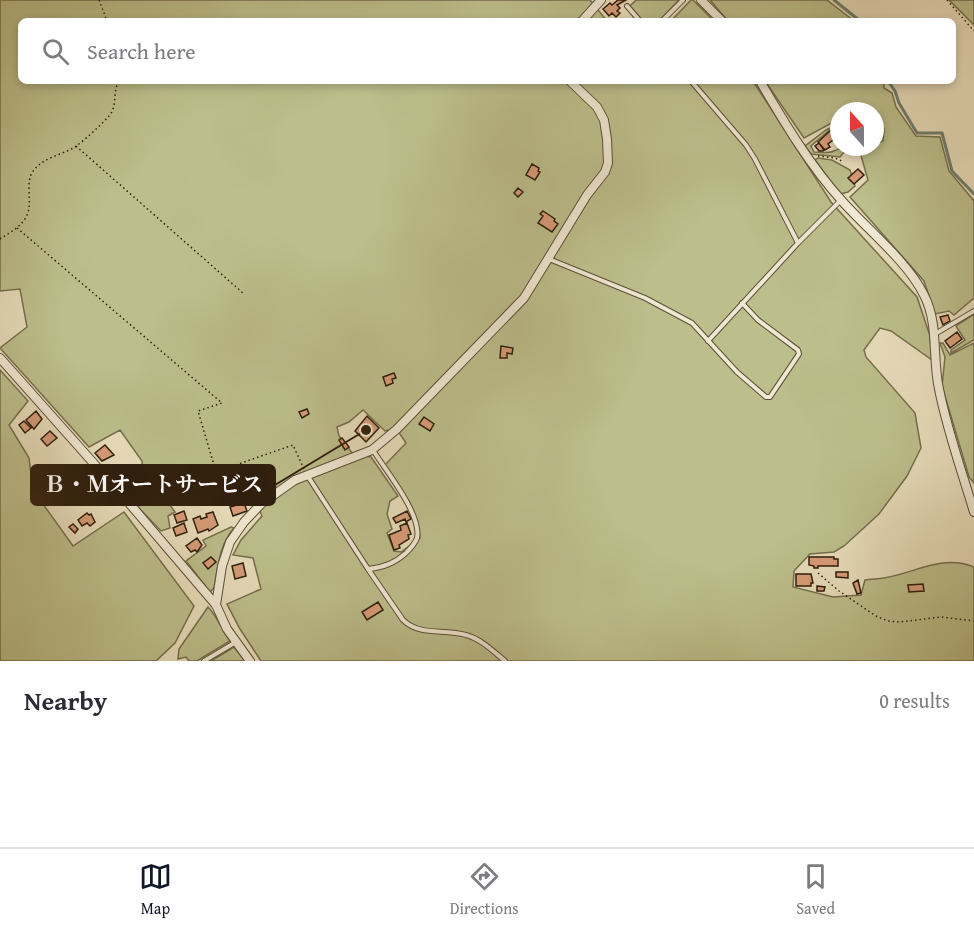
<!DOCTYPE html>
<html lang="en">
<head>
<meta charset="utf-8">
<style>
  body { margin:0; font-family:"Gentium Book Plus","Noto Serif JP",serif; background:#f2f2f3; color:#2b2b33 }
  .compass { position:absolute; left:830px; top:102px; width:54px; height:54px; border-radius:50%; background:#fff; box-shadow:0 3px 9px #0003; rotate:339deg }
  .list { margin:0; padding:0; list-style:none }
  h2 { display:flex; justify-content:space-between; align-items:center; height:78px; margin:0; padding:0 24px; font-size:26px }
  h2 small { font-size:20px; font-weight:400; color:#7c7c81 }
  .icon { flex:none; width:33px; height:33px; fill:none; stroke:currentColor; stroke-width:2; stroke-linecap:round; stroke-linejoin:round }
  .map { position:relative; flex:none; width:974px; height:661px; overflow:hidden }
  .search { position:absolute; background:#fff; box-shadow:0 3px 9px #0003; left:18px; right:18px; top:18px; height:66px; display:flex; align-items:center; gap:15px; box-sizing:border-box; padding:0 21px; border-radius:9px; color:#7c7c81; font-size:22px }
  .sheet { height:186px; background:#fff }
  nav { display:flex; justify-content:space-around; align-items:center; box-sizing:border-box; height:84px; border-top:2px solid #e1e1e2; background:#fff; font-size:16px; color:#7c7c81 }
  nav a { display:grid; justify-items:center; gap:3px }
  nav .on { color:#111827 }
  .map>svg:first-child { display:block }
  .green { fill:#bcbe8b; stroke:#756e4c; stroke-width:1.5; fill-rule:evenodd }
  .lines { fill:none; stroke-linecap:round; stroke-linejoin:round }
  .stream { stroke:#6d7d6d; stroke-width:3 }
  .building { fill:#d79c78; stroke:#2e1e0c; stroke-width:1.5 }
  .service-casing { stroke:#5c4e38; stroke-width:6 }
  .minor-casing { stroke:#5c4e38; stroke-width:10 }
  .path { stroke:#2e1e0c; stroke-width:1.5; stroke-dasharray:1.5 3; stroke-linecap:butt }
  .service { stroke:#efe8d2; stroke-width:4 }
  .minor { stroke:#efe8d2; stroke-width:8 }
  .leader { fill:none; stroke:#2e1e0c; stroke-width:2 }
  .callout-dot { fill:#2e1e0c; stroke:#efe8d2; stroke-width:2 }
  .callout { fill:#2e1e0c; stroke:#2e1e0c; stroke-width:2 }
  .callout-label { font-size:22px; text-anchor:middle; font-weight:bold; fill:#fff }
</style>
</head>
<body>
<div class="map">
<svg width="974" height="661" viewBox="0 0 974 661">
  <rect width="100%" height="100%" fill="#e7dcba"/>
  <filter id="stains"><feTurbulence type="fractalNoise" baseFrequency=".00333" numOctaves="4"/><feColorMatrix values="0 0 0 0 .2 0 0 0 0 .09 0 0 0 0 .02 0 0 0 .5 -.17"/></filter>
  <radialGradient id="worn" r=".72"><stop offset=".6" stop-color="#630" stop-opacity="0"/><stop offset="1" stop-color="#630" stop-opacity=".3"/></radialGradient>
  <path class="green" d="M0,0H590L607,21H21V81H753L831,202L917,297L930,336L932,360L891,331L880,328L864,350L866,357L915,413L921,448L907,476L879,514L844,546L834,552L810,554L794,571L793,587L833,597L861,595L865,580C871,579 878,579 884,578C915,573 942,554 974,567V661H261L240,629L227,604L261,589L253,558L233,555L241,540L262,516L252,493L205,505L179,503L158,487L143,478L142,461L120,430L89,447L0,348L27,327L20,289L0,291ZM363,410L385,431L396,428L406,443L385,465C401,488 418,509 420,538L401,552L394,551L387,533L392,529L387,514L390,501L398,496L371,457L353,454L339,436L337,427L349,422Z
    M636,0H679L659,21H643L630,6Z
    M691,0H693L714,21H671Z
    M710,0H827L854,21H728Z
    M949,0H974V25Z
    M765,81H884V88L892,93L896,107L916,136L940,137L949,171L974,201V298L954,315L949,311L935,314L924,281L850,197L868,180L860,152L867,147H875V144L883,141L884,129L875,119V111H839V119L804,138Z
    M839,124V138L831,129L811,146L814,152C820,152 828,154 834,151C840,149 841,147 848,147L840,157L811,154L805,146L826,130Z
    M818,158L832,160L850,170L855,186L848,192L840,194L815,160Z
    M974,314V340L951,353V350L965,340L956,326Z
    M940,343H943L950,355L974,343V483L969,477L942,386L945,357Z
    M0,370L28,401L9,425L29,458L33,490L73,546L124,512L194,606L175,643L156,661H0Z
    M119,468L144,490L162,494L175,512L168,516L170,528L161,531L138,507L136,499H130L110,475Z
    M231,527L234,528C219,545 218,567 214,588L210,592L186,561L206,546L203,540Z
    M208,607C217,616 222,630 230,641L197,661H189L186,657L178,659L179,649Z
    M234,647L245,661H211Z"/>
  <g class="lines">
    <path class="stream" d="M834,0L860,21
      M888,81L895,91L899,103L917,133H942L952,171L974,194"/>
  </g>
  <path class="building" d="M618,0H626L617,5L620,8L617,11L620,13L616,17L612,13L609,16L603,9L610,3L612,5Z
    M831,130L837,137L828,144L830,147L825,150L818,142Z
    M819,143L824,150L823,151H819L815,146Z
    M532,164L539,168L538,171L540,172L535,180L526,175Z
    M858,169L864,175L854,184L848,178Z
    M518,188L523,192L518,197L514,193Z
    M543,211L555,219L554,221L558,224L552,232L538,223L543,216L540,214Z
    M948,315L950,321L943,325L940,317Z
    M957,332L962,339L950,348L945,341Z
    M501,346L513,348L512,354L507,353V358H500Z
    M394,373L396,378L392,379L393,383L386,386L383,377Z
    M307,409L309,414L302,418L299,412Z
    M36,411L42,419L34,429L26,420Z
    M367,416L379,428L366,442L355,431Z
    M424,417L434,424L430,431L419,424Z
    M24,421L31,428L25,433L19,425Z
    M50,431L57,438L47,446L41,439Z
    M342,438L349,447L345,450L339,440Z
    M105,445L114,455L102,461L95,453Z
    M244,503L247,511L233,516L230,507Z
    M184,511L187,520L177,523L174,515Z
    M407,511L411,519L406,522L405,519L396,523L393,518Z
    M213,512L218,525L209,531L208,529L198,533L193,519L200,516L201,519L207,517L206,514Z
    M87,513L89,515L91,514L95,522L90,526L87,523L82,526L78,520Z
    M184,523L187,532L176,536L173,528Z
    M407,523L411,534L408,535L409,539L399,545L400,548L394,550L389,535L401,530L400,526Z
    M73,524L78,529L75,533L69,527Z
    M197,538L202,545L197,552L195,550L191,552L186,546Z
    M211,557L216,562L208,569L203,563Z
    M809,557H834V559H838V566H818V568H814V566L809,565Z
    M243,563L246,576L235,579L232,566Z
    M836,572H848V578L836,577Z
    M796,574H811L813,583H811V586H796Z
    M858,580L861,593L857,594L853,583Z
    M923,584L924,591L909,592L908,585Z
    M817,586L825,587L824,591H817Z
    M378,602L383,610L367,620L362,612Z"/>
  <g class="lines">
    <defs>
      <path id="service" d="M627,6L640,21
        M662,21L683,0
        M691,81L746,145L755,159L798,243
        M549,259L645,298L692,323L737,372L766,397H770L799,354L798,350L758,320L742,303
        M935,334L974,311
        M708,341L798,243L841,200
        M307,475L368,569C382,568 395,563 406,553C410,549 415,544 417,538C422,514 385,470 373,450
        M368,569L403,620C421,637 444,628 466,635C481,639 493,651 505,661
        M204,661L236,642"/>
      <path id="minor" d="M701,0L722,21
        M582,21L601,0
        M760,81C784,122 810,166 843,202C867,229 908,262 924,295C939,324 932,357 939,389C947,430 962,472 974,512
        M0,358L129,503L216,605L227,629L250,661
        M216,605L222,566L230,542L244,522L261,504L295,480L372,450L397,429L524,298L587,195L605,172L608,163L607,139L604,120L597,107L570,81"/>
    </defs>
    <use href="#service" class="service-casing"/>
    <use href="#minor" class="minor-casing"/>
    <path class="path" d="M99,0L107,21
      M947,0L974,31
      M76,146L244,294
      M818,156L835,158L844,162
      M17,228L222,403L198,411L216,472
      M0,239C9,233 19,228 25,219C35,204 23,183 34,170C44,157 62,155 75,147C86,139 100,126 109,116C118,106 112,92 119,81
      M138,499L293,445L304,469
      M818,573L839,591L876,616L888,621L900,622L941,617L974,621"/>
    <use href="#service" class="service"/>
    <use href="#minor" class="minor"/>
  </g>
  <path class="leader" d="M366 430L275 485"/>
  <circle class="callout-dot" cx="366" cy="430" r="6"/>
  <rect class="callout" x="31" y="465" width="244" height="40" rx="6"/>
  <g class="callout-label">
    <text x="153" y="492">Ｂ・Ｍオートサービス</text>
  </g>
  <rect width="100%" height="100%" filter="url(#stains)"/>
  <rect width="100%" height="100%" fill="url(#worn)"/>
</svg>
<svg class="compass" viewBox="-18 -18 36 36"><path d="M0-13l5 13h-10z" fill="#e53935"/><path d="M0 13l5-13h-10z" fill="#7c7c81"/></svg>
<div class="search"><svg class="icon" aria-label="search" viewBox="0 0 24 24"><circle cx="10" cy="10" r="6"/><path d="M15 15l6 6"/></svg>Search here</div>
</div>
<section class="sheet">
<h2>Nearby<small>0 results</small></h2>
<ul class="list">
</ul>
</section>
<nav>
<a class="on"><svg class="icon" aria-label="map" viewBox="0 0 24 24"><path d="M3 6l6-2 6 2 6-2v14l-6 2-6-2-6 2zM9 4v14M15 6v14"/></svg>Map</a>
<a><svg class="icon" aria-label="directions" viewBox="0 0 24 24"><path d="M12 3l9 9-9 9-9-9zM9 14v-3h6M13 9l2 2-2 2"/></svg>Directions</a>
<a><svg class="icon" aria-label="saved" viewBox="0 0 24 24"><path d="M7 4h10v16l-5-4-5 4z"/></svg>Saved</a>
</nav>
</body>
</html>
